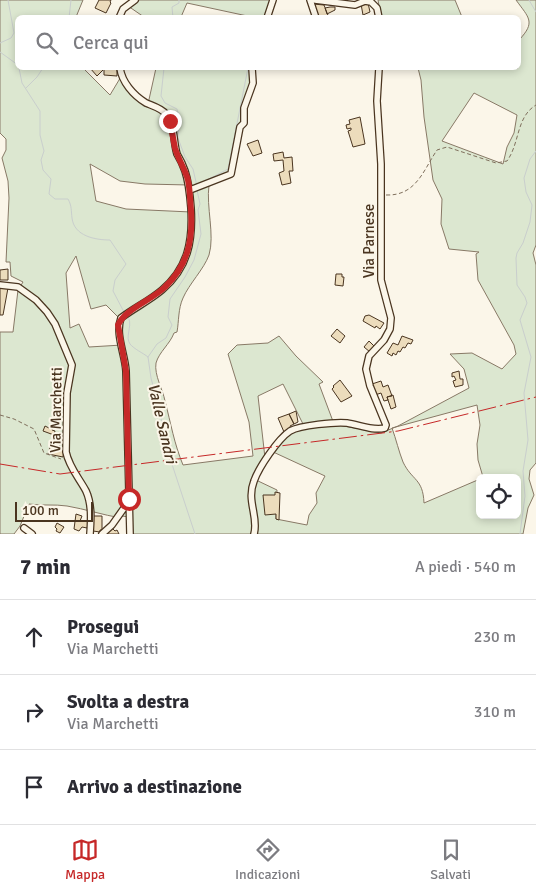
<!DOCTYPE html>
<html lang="it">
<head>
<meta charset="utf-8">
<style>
  body { margin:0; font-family:Signika,sans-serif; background:#f7f7f7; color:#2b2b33 }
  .controls { position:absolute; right:15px; bottom:15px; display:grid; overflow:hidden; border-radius:8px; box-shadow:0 2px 8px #0003 }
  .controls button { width:45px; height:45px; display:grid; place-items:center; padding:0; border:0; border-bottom:1px solid #e1e1e2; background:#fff; color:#2b2b33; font:25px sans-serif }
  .scale { position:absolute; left:15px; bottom:12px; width:78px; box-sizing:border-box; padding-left:5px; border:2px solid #4a3520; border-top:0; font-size:14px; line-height:18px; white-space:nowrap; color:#4a3520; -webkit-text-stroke:4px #fbf6e9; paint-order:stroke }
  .stop { position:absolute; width:15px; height:15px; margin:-11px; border:4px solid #c62828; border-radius:50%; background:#fff }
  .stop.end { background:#c62828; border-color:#fff; box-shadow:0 1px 5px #0008 }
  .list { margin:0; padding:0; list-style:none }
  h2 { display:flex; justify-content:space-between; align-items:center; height:65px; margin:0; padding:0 20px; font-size:21px }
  h2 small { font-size:16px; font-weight:400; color:#7c7c81 }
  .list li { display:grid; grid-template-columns:32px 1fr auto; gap:15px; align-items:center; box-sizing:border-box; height:75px; padding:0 20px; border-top:1px solid #e1e1e2 }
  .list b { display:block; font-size:19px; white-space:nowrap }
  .list p { margin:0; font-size:16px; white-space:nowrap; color:#7c7c81 }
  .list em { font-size:16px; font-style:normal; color:#7c7c81 }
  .icon { flex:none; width:28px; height:28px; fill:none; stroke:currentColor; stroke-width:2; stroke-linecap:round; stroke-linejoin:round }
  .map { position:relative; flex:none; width:536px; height:534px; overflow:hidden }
  .search { position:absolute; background:#fff; box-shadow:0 2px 8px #0003; left:15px; right:15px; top:15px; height:55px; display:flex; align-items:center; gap:12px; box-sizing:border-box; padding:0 18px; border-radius:8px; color:#7c7c81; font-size:19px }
  .sheet { height:290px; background:#fff }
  nav { display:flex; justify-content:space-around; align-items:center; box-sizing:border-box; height:70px; border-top:1px solid #e1e1e2; background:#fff; font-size:14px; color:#7c7c81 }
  nav a { display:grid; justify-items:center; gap:2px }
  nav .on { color:#c62828 }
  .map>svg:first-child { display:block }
  .green { fill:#dce7d0; stroke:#887966; fill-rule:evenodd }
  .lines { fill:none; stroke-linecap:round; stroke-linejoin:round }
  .stream { stroke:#c9cecd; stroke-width:1 }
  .building { fill:#ecdcbc; stroke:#4a3520 }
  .minor-casing { stroke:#4a3520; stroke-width:8 }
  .path { stroke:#7f6f5c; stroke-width:1; stroke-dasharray:4 2.5; stroke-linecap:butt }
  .minor { stroke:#fbf6e9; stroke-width:5.5 }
  .power { stroke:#c62828; stroke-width:1; stroke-dasharray:18 4 2.5 4; stroke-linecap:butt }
  .route { stroke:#c62828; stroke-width:6 }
  .labels { text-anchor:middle; stroke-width:4; stroke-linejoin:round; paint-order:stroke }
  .street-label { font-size:15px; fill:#4a3520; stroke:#fbf6e9 }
  .water-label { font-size:16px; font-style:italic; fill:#4a3520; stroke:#fbf6e9 }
</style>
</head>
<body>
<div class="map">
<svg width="536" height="534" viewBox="0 0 536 534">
  <rect width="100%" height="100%" fill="#fbf6e9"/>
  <path class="green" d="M0,0H83L76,17L18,18V68H83L110,95L122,75L125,83L148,104L156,68H246L255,70V84L247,108L232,174L209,185C206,207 215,235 209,255C204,269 189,284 183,298C178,309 179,321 177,332L174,333C170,344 159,352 156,363C154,375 163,390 165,401C171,424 174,443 183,465L253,456L249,422L228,354L237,345L268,343L279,336L296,356L323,382L319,384L334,424L381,433L398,426L469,388L464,369L450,354L472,353L502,369L516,354L514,345L478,280L476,254L479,252L449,249L441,224L442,199L433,180L424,117L421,80L418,68H518L519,40C536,22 529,18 516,0H536V245L533,253L536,265V463L530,470L529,479L534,495L528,508L523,534H130L129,517L122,516L121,518C103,515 85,509 67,506C54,504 42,506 29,504L20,526L14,534H0V332H13L18,290L23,282L11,276L10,262H6L9,198L8,181L2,158L6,150V139L0,133ZM474,93L517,115L514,133L507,147L503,164L442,141ZM90,164L120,181L145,184L189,185L191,212L126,209L96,201ZM76,256L91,309L106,305L121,320L122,345L89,347L79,324L70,328L66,273ZM283,384L304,426L281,438L271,451L325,476L316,493L317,503L309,515L307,525L276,519L277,490L256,480L265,458L258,396ZM477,405L480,425L477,444L478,460L483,477L482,478H517V515H480V479L424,503C423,478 412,481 403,462C399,452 396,439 392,428Z
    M134,0H270L264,18L252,17L187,3L181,17H144L128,6Z
    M378,0H455L462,17H381Z"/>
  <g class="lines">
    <path class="stream" d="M529,0L536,12
      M69,18L71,0
      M173,18L172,7L179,3V0
      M0,43L11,38L14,33L8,0
      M0,52L18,65
      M19,68L22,83L40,111V135L44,151L41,160L43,170L51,179L49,194L55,199H68C72,206 71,211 72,218C74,236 95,240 110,240L126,264L115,280L113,291L124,312
      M164,68L161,96L165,103L177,109L179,118L178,138L185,157L193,169L197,186
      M26,88L37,77L43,68
      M203,182L228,169L248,68
      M129,319C132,327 125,337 130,344C134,349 143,353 148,357L151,378L161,416L163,437L195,534
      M148,357L157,344L166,338L172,325L168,317L170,299L185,277L194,260L201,234L198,210L200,204L197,190
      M520,534L525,496L523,471L528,440L524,393L531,357L520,320L527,303L525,297L517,285L516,258L517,253L523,243L530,222L532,205L526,192L524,178L530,159L536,151"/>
  </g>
  <path class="building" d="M99,0H111L110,2L111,3L106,13L95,8Z
    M368,3L370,12L363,15L361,4Z
    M313,4L324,5L329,18H318Z
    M330,7H335V10L327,14L325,8Z
    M90,68H101L103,70L97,76Z
    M103,68H117V76L104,75V69Z
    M360,117L365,144L353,147L348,131L351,130V128L347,129L346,125L350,124L349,120Z
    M258,140L262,153L253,156L247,144Z
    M283,152L284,158L292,157L293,171H289L291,183L282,185L279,173L284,171L283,160L274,161L273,154Z
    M8,269V280H0V270Z
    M336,274H342V277H344L343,286L335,285Z
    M0,286L8,288L3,315H0Z
    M369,315L384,323L380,329L376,326L375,328L363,321L365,316Z
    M337,329L345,336L340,343L331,336Z
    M402,336L413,340L411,344L408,343L405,348L403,347L400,352L398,351L396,355L393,353L392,356L387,353L393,343L398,345Z
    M369,341L375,347L370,352L364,347Z
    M459,371L460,379H463V385L455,387L453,381L456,380L454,376L452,377V373Z
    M340,380L352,396L341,402L332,389L334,387L333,386Z
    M381,381L383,387L388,385L392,396L387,397L388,400L384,401L381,393L375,395L372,384Z
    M393,395L396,407L391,409L387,397Z
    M296,411L298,422L294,424L289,414Z
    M289,414L294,424L290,426L291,429L284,432L278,418Z
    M50,425L54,426L52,430L55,431L54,435L43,431L45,426L49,428Z
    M59,436L64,437L63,444H60L59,448L64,449L63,457L48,454L53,438L58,439Z
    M275,492L280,493L279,520L276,519V514L265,515L263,495H275Z
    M76,514L82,516L80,521H89L87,528L82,527L79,531L74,529Z
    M93,516H102V530H100V532L93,531Z
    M57,523L64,527L60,533L56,531L57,529L55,527Z
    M112,528L115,531L117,530L119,534H105Z"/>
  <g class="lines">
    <defs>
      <path id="minor" d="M310,0L316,18
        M315,0L355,5L365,1L371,2L377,8L379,18
        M119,18L123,9L135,0
        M267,18L273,0
        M120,68C122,82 133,95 146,103C153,106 161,108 166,114C175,124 173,141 177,154C180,159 183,165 185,171C189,183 190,195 191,208C193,241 188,268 162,290C149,301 134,308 121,318C115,334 125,354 126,371L130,534
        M190,190L231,174L240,127L244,123V108L253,83L252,68
        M0,285L18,287L36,300L47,312L55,324L72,365L67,393L66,452C69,467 79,478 86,491C92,504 91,520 90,534
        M24,528L32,534
        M102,534L112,525L129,501
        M254,534C259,517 246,501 254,481C259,467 278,439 290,431C301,425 335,422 347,423C360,425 372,431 385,428L386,425L370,386L366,369L369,356L384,340L390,329L391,318L381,280V164L377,101L379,68"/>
    </defs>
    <use href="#minor" class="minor-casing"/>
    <path class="path" d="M386,195C416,196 423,171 437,150L447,147L496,163L507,161C520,143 516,117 536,105
      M0,415L14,419L34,429L44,453L61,459"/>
    <use href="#minor" class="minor"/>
    <path class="power" d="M0,464L60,474L398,431L536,397"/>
  </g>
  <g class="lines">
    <path class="route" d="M129,499L126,371L118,325C125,309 152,300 165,287C188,265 193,240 191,210C190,200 190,190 188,180C185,169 178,159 175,148C173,139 172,130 170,121"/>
  </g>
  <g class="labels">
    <g class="street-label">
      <text transform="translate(369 241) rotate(-90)" y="5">Via Parnese</text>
      <text transform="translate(56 410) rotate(-89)" y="5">Via Marchetti</text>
    </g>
    <g class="water-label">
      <text transform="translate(163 423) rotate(77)" y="6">Valle Sandri</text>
    </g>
  </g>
</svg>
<div class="controls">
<button><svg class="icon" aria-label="locate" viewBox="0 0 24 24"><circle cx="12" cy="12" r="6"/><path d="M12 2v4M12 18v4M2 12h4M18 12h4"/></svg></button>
</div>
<div class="scale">100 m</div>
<div class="stop" style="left:129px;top:499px"></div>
<div class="stop end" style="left:170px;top:121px"></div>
<div class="search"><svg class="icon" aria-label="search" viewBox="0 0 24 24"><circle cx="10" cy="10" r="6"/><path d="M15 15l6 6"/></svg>Cerca qui</div>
</div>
<section class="sheet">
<h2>7 min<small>A piedi · 540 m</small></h2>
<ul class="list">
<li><svg class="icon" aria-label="ahead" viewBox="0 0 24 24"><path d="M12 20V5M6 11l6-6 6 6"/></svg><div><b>Prosegui</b><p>Via Marchetti</p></div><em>230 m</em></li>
<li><svg class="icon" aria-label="right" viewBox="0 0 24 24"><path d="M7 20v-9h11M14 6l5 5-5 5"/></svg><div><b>Svolta a destra</b><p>Via Marchetti</p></div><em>310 m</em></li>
<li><svg class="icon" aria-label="arrive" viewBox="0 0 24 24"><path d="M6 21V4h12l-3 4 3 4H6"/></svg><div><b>Arrivo a destinazione</b></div></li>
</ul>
</section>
<nav>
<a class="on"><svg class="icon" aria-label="map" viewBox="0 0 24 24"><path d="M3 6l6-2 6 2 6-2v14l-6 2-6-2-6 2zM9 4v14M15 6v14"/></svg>Mappa</a>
<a><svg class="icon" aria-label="directions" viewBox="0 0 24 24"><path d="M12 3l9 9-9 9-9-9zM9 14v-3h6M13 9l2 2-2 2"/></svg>Indicazioni</a>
<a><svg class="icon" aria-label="saved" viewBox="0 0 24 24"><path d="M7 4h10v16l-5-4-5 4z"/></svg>Salvati</a>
</nav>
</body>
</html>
